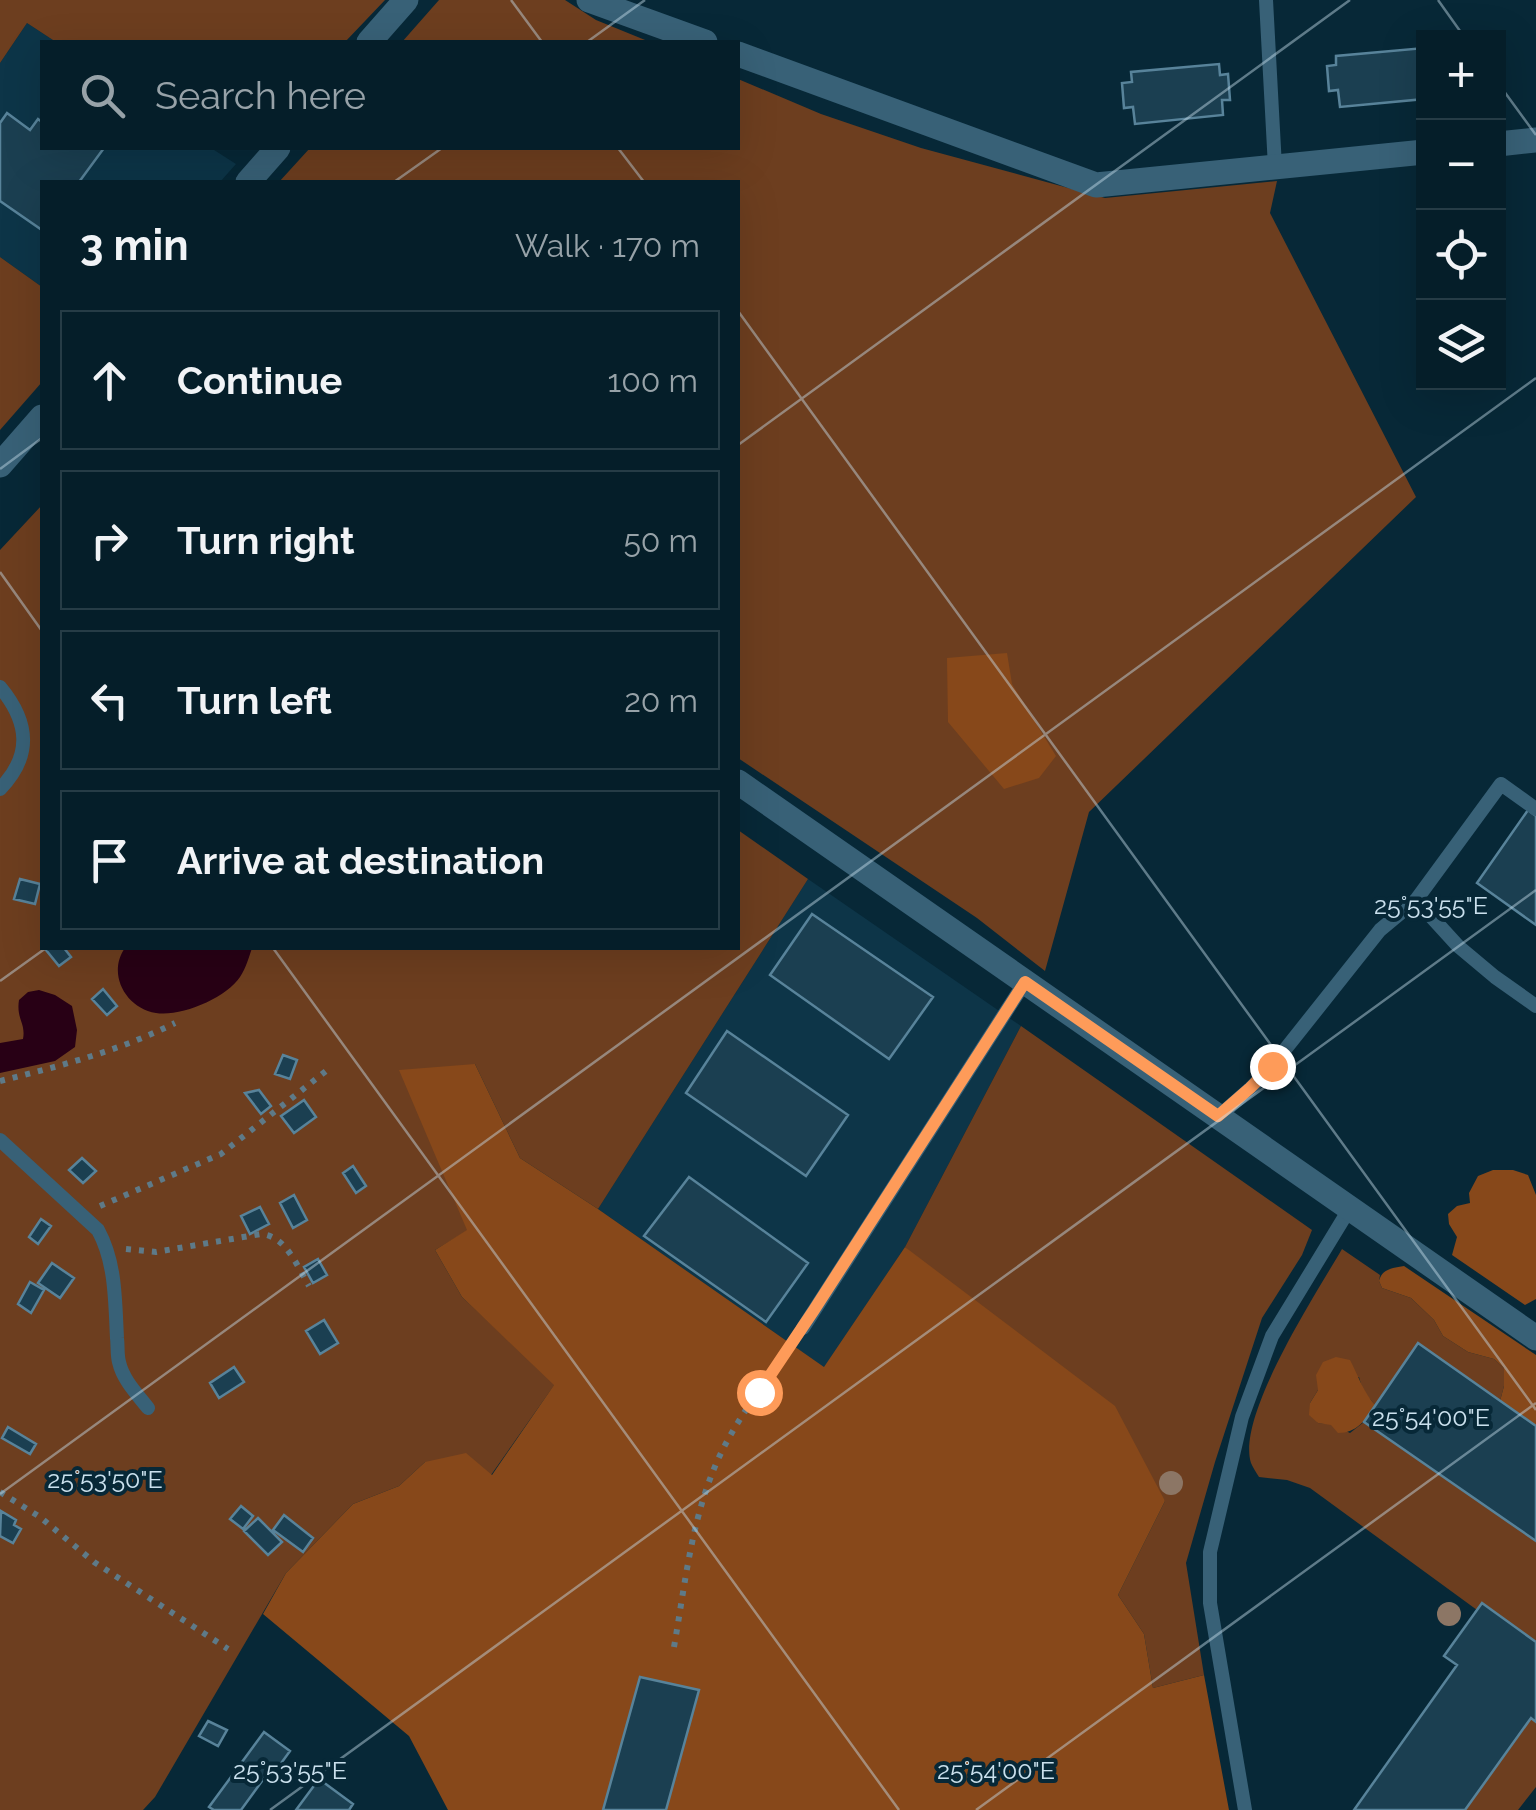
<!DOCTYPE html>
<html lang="en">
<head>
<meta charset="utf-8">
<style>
  body { margin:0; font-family:Raleway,sans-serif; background:#0e2731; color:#f1f3f6 }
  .controls { position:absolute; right:30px; top:30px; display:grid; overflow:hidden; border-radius:0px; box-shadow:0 10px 40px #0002 }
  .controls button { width:90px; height:90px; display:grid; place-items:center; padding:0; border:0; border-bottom:2px solid #263c46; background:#051e29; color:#f1f3f6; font:50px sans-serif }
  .stop { position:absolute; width:30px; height:30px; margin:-22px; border:8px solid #fe9b59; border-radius:50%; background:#fff }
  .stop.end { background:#fe9b59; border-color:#fff; box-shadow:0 2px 10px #0008 }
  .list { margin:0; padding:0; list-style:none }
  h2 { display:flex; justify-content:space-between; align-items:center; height:130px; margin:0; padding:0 40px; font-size:42px }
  h2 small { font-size:32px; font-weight:400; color:#97a2a8 }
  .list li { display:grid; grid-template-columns:65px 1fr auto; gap:30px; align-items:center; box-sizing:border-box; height:140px; margin:0 20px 20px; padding:0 20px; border:2px solid #263c46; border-radius:0px }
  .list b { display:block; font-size:38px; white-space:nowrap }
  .list em { font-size:32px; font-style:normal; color:#97a2a8 }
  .icon { flex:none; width:55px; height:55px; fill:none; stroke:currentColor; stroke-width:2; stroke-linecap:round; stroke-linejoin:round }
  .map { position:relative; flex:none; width:1536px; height:1810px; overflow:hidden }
  .search { position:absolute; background:#051e29; box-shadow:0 10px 40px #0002; left:40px; top:40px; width:700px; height:110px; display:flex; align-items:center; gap:25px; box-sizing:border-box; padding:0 35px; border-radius:0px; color:#97a2a8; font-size:38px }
  .panel { position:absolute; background:#051e29; box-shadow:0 10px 40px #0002; left:40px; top:180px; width:700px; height:770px; border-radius:0px }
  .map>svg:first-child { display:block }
  .built { fill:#0d3548 }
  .green { fill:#6d3e1f }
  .forest { fill:#87481a }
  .water { fill:#280015 }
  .building { fill:#1b3f51; stroke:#58839a; stroke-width:2.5 }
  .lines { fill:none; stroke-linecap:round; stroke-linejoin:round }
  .path { stroke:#5e7a88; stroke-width:6; stroke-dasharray:5 8; stroke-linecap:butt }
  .lane { stroke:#386177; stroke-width:14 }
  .street { stroke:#386177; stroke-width:25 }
  .tree { fill:#8c7665 }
  .route { stroke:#fe9b59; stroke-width:12 }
  .ticks { fill:none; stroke:#cae0ed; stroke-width:2.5; stroke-opacity:0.45 }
  .ticks-label { font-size:25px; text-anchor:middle; fill:#cae0ed; stroke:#072837; stroke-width:8; stroke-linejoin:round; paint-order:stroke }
</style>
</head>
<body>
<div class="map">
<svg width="1536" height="1810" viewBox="0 0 1536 1810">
  <rect width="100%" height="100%" fill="#072837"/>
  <path class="built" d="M27,23L56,42H42V148H211L236,164L220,182H42V287L0,257V63Z
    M808,879L1021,1026L905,1247L825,1368L598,1209Z"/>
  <path class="green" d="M0,0H385L345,42H56L27,23L0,63Z
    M439,0H565L596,20L650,42H402Z
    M738,79L821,114L921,148L1105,198L1277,181L1270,213L1416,497L1089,812L1045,971L977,918L738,758V182H279L310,148H738Z
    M0,257L42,287V382L0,430Z
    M42,505V948H738V830L808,879L598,1209L520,1158L475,1064L467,1231L435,1250L462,1297L555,1384L491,1475L425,1462L399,1486L353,1504L286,1573L155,1797L143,1810H0V550Z
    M1021,1026L1312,1230L1302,1255L1262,1318L1215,1462L1186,1563L1204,1675L1153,1688L1144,1634L1118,1595L1165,1501L905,1247Z
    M1342,1249L1380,1275L1379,1281L1382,1288L1411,1298L1434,1320L1443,1336L1468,1352L1494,1359L1504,1368V1386L1500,1401L1418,1343L1376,1406L1363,1391L1359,1377L1318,1390L1310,1403L1318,1423L1331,1424L1350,1433L1364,1422L1536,1541V1642L1482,1604L1477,1610L1310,1488L1287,1480L1259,1477C1256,1472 1253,1468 1251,1463C1236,1416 1317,1292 1342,1249Z
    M1531,1718L1536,1722V1787L1518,1810H1465Z"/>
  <path class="forest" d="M1007,653L1012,684L1056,756L1039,778L1004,789L948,722L947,658Z
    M475,1064L520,1158L598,1209L824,1367L905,1247L1115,1406L1165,1501L1118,1595L1144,1634L1153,1688L1204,1675L1229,1810H448L409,1736L263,1614L286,1573L353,1504L399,1486L425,1462L466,1453L492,1475L554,1385L462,1297L435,1250L467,1230L399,1070Z
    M1493,1170H1513L1528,1175L1536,1195V1299L1525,1305L1452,1255L1457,1237L1449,1224L1448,1214L1457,1206L1470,1203L1469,1193L1478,1176Z
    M1404,1266L1536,1355V1426L1500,1401L1504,1386V1368L1494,1359L1468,1352L1443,1336L1434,1320L1411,1298L1382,1288L1379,1281C1382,1269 1392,1268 1404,1266Z
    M1336,1357L1350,1360C1359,1377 1363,1392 1376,1406C1365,1420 1357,1433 1338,1433L1331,1425L1318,1423L1309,1415L1310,1403L1318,1390L1316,1375L1323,1362Z"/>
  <path class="water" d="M125,948H252C249,957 246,968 240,977C226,998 181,1017 156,1013C125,1008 107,973 125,948Z
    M39,990L55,995L72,1006L77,1030L75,1047L55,1061L0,1073V1043L23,1039C26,1023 16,1019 19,1000L28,992Z"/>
  <path class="building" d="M1424,48V99L1340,107L1338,90L1329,91L1327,66L1336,65V56Z
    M1219,64L1220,75L1228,74L1230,100H1222L1223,115L1135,124L1133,107L1124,108L1122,83L1132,82L1131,72Z
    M7,113L30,130L38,119L42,122V148H104L79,182H42V230L0,201V123Z
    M1528,810L1536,816V925L1477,883Z
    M20,879L40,884L35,904L14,899Z
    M812,914L933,997L889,1059L770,975Z
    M49,948H64L71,957L59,966L46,950Z
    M103,989L117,1006L107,1015L92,999Z
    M727,1031L848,1115L806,1176L686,1093Z
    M283,1055L297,1060L290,1079L275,1074Z
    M259,1090L271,1106L261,1114L245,1093Z
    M304,1100L316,1117L294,1133L281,1116Z
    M82,1158L96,1171L83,1183L69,1170Z
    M353,1166L366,1186L356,1193L343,1173Z
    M689,1177L808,1263L766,1322L644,1236Z
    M294,1195L307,1220L293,1228L280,1203Z
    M260,1207L269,1224L250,1234L241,1216Z
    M41,1219L51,1226L38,1244L29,1237Z
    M318,1259L327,1275L313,1283L304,1267Z
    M52,1263L74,1278L60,1298L38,1283Z
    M30,1282L44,1290L31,1313L18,1304Z
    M324,1320L338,1343L320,1354L306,1331Z
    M1418,1343L1536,1426V1541L1364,1422Z
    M234,1367L244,1382L219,1398L210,1383Z
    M8,1427L36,1444L30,1454L2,1438Z
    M241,1506L253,1516L243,1529L230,1519Z
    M1,1511L16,1520L14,1525L21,1529L13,1543L0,1536Z
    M284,1515L313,1538L303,1552L273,1530Z
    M258,1518L282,1542L268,1555L244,1531Z
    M1482,1603L1536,1642V1722L1531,1718L1465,1810H1354L1457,1665L1444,1656Z
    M640,1677L699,1690L666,1810H603Z
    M208,1721L227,1730L218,1746L199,1736Z
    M264,1732L290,1751L274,1773L270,1770L241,1810H214L209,1807Z
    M319,1779L353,1804L349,1810H296Z"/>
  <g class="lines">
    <path class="path" d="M0,1081C60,1066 119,1051 175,1023
      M100,1206L221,1154L326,1071
      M126,1249L156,1252L261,1234C286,1236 297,1266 309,1286
      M0,1492L40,1517L94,1562L228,1649
      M674,1647C685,1585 691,1522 716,1464C734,1422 765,1383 791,1345"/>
    <path class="lane" d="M1266,0L1275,167
      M0,687C29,722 33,755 0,789
      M1416,900L1458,946L1495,977L1536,1006
      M1219,1116L1251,1088L1272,1066L1380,930L1416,900L1501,784L1536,809
      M0,1140L98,1230C116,1263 115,1301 117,1338C118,1346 117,1355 119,1362C123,1380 137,1394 148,1408
      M803,1328L1025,982
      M1245,1810L1210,1603V1552L1242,1417L1272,1336L1350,1208"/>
    <path class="street" d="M589,0L705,42
      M369,42L406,0
      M738,54L1096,185L1424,152
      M1498,144L1536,140
      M248,182L278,148
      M0,465L42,417
      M738,782L1536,1338"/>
  </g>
  <g class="tree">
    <circle cx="1171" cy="1483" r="12"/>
    <circle cx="1449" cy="1614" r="12"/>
  </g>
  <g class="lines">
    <path class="route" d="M759,1392L814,1310L1025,982L1218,1116L1250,1088L1272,1066"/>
  </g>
  <path class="ticks" d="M511,0L542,42M1438,0L1465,38M587,42L645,0M1498,83L1536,135M618,148L644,182M394,182L442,148M738,311L1536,1410M738,445L1350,0M0,469L42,438M0,572L42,631M273,948L899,1810M0,981L46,948M0,1494L1536,378M270,1810L1536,890M976,1810L1536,1403"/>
  <g class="ticks-label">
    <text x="1431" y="914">25°53'55"E</text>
    <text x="1431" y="1426">25°54'00"E</text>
    <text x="105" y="1488">25°53'50"E</text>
    <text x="290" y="1779">25°53'55"E</text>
    <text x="996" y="1779">25°54'00"E</text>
  </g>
</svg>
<div class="controls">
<button>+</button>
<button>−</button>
<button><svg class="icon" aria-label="locate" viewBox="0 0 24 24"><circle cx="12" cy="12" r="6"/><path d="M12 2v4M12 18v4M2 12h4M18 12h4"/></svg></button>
<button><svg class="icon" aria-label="layers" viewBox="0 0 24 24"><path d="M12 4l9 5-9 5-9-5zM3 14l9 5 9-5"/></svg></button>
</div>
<div class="stop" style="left:759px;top:1392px"></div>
<div class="stop end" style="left:1272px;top:1066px"></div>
<div class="search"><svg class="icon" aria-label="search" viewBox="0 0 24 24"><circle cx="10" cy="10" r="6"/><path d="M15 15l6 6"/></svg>Search here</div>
<section class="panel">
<h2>3 min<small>Walk · 170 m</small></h2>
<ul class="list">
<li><svg class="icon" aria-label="ahead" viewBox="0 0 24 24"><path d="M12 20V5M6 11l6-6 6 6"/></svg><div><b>Continue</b></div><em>100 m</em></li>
<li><svg class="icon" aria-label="right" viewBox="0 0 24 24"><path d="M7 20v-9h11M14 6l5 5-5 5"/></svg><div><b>Turn right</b></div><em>50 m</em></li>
<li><svg class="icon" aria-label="left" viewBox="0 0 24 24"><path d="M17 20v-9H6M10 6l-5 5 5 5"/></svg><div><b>Turn left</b></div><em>20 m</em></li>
<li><svg class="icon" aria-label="arrive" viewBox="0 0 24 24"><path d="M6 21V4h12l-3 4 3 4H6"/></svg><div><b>Arrive at destination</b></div></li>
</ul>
</section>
</div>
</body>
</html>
